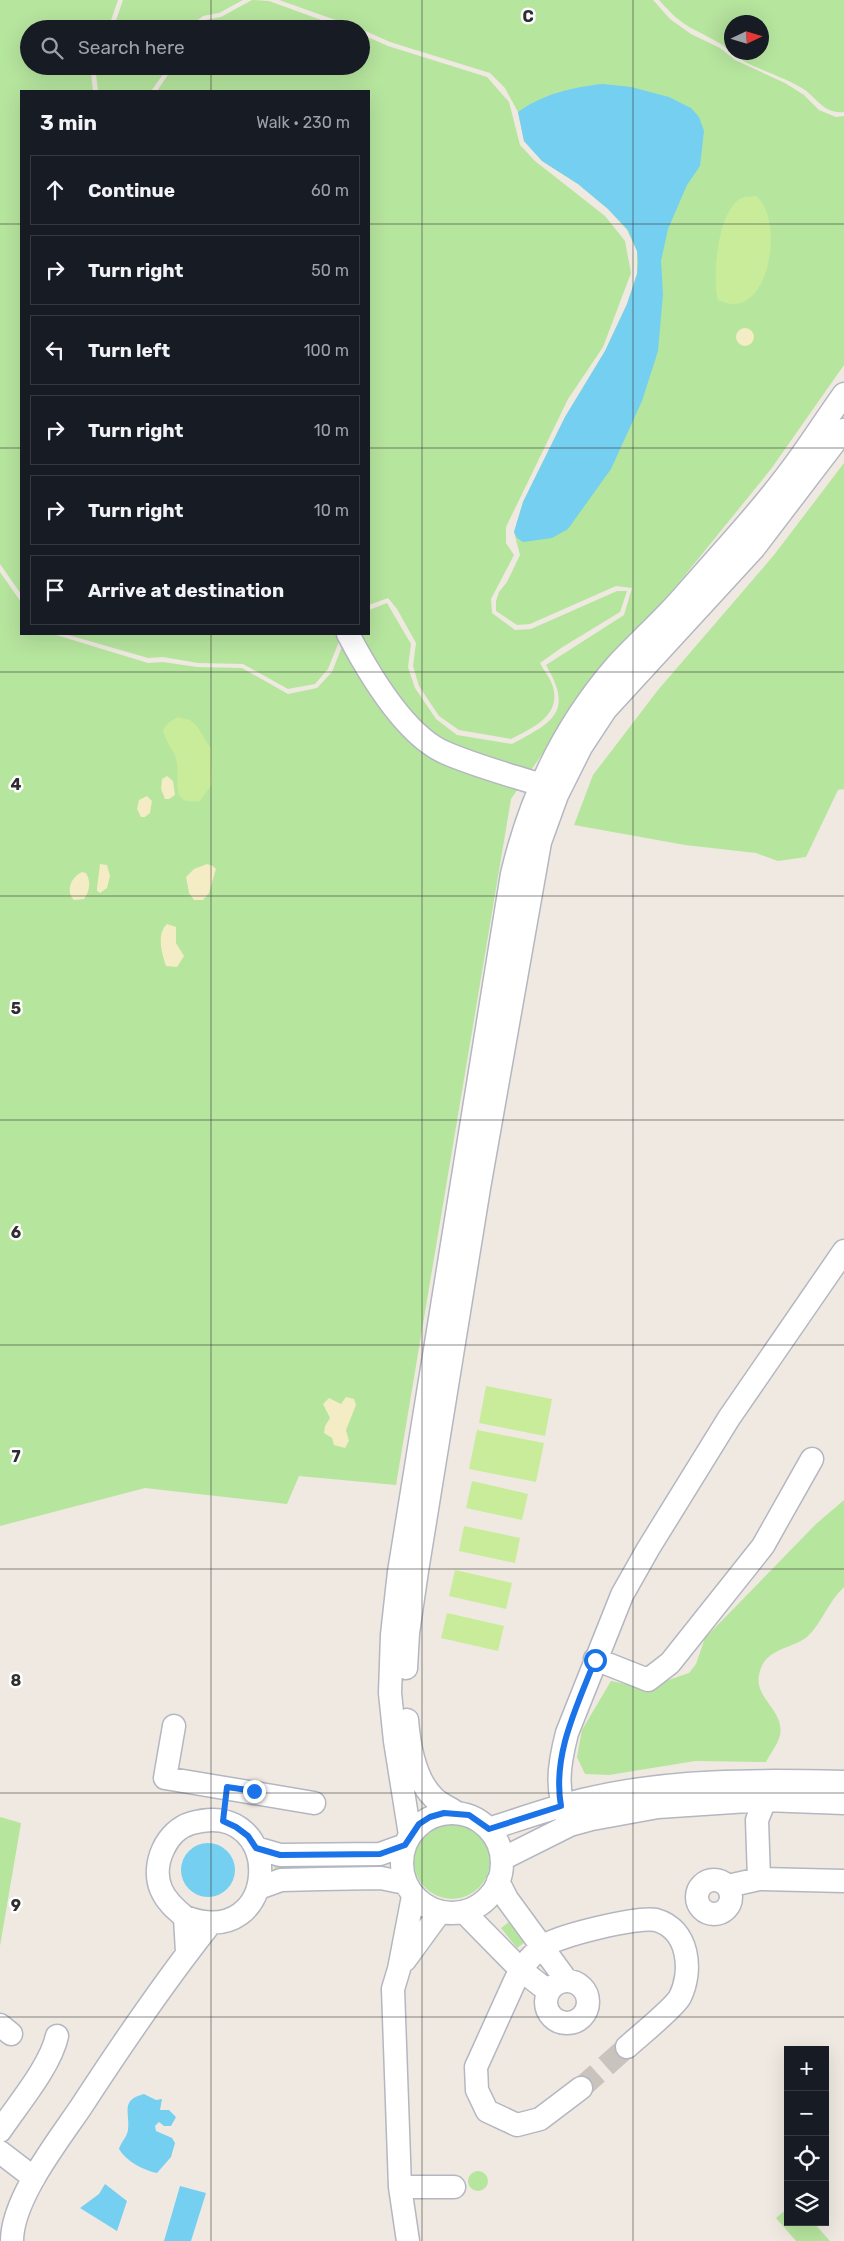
<!DOCTYPE html>
<html lang="en">
<head>
<meta charset="utf-8">
<style>
  body { margin:0; font-family:Rubik,sans-serif; background:#242831; color:#f1f3f6 }
  .controls { position:absolute; right:15px; bottom:15px; display:grid; overflow:hidden; border-radius:0px; box-shadow:0 5px 20px #0002 }
  .controls button { width:45px; height:45px; display:grid; place-items:center; padding:0; border:0; border-bottom:1px solid #363941; background:#171b24; color:#f1f3f6; font:25px sans-serif }
  .compass { position:absolute; left:724px; top:15px; width:45px; height:45px; border-radius:50%; background:#171b24; box-shadow:0 5px 20px #0002; rotate:86deg }
  .stop { position:absolute; width:15px; height:15px; margin:-11px; border:4px solid #1a73e8; border-radius:50%; background:#fff }
  .stop.end { background:#1a73e8; border-color:#fff; box-shadow:0 1px 5px #0008 }
  .list { margin:0; padding:0; list-style:none }
  h2 { display:flex; justify-content:space-between; align-items:center; height:65px; margin:0; padding:0 20px; font-size:21px }
  h2 small { font-size:16px; font-weight:400; color:#9ea1a6 }
  .list li { display:grid; grid-template-columns:32px 1fr auto; gap:15px; align-items:center; box-sizing:border-box; height:70px; margin:0 10px 10px; padding:0 10px; border:1px solid #363941; border-radius:0px }
  .list b { display:block; font-size:19px; white-space:nowrap }
  .list em { font-size:16px; font-style:normal; color:#9ea1a6 }
  .icon { flex:none; width:28px; height:28px; fill:none; stroke:currentColor; stroke-width:2; stroke-linecap:round; stroke-linejoin:round }
  .map { position:relative; flex:none; width:844px; height:2241px; overflow:hidden }
  .search { position:absolute; background:#171b24; box-shadow:0 5px 20px #0002; left:20px; top:20px; width:350px; height:55px; display:flex; align-items:center; gap:12px; box-sizing:border-box; padding:0 18px; border-radius:28px; color:#9ea1a6; font-size:19px }
  .panel { position:absolute; background:#171b24; box-shadow:0 5px 20px #0002; left:20px; top:90px; width:350px; height:545px; border-radius:0px }
  .map>svg:first-child { display:block }
  .green { fill:#b6e59e }
  .sand { fill:#f3ecc5 }
  .pitch { fill:#c9ec9a }
  .water { fill:#75cff0 }
  .lines { fill:none; stroke-linecap:round; stroke-linejoin:round }
  .minor-tunnel { stroke:#c8c4bd; stroke-width:22; stroke-dasharray:22 11; stroke-linecap:butt }
  .minor-casing { stroke:#b4b7c1; stroke-width:25 }
  .minor { stroke:#fff; stroke-width:22 }
  .route { stroke:#1a73e8; stroke-width:6 }
  .grid { fill:none; stroke:#2e2e2e; stroke-width:1; stroke-opacity:0.55 }
  .grid-label { font-size:16px; text-anchor:middle; font-weight:bold; fill:#2e2e2e; stroke:#fff; stroke-width:5; stroke-linejoin:round; paint-order:stroke }
</style>
</head>
<body>
<div class="map">
<svg width="844" height="2241" viewBox="0 0 844 2241">
  <rect width="100%" height="100%" fill="#efe9e1"/>
  <path class="green" d="M0,0H118L108,29H29V66H94L91,73L93,91H21V594L0,564Z
    M123,0H243L219,13L203,16L186,29H113Z
    M252,0L269,1L346,29H192L205,20L221,17Z
    M279,0H653L670,19L691,34L720,48L735,60L785,83L804,95L819,110L836,117L844,116V365L771,469L677,585L599,672L511,799L396,1485L299,1476L287,1504L145,1488L0,1526V572L21,602V634H53L148,663L163,662L197,667L242,668L288,694L317,688L332,672L347,634H369V610L387,603L411,644L408,667L415,688L436,719L457,735L512,744C553,722 574,712 546,665L624,615L632,588L616,586L530,624L517,625L496,611V601L499,592L507,582L520,555L514,532L523,502L565,417L605,351L627,304L637,274V251L627,230L608,209L578,184L542,161L524,141L518,112L505,88L490,73L390,42L361,29Z
    M659,0H844V112C825,114 818,100 805,90C783,75 751,69 732,53L762,52V22H732L731,52C720,42 708,37 695,30C680,23 670,12 659,0Z
    M361,34L388,46L487,77L509,102L520,145L535,161L605,216L625,241L631,273L603,347L568,399L506,527V543L514,555L491,599L492,613L515,630L531,629L617,591H627L620,612L561,648L540,663C544,671 551,679 553,687C561,716 532,728 511,739L459,730L439,716L419,686L413,666L416,643L397,609L388,598L369,605V91H157L174,66H361Z
    M99,66H169L151,91H98L96,74Z
    M844,463V789L838,790L806,857L778,861L756,853L685,845L574,825L593,775L658,690L774,555Z
    M65,634H342L328,669L315,684L288,689L243,664L198,663L163,657L148,658Z
    M844,1500V1587C828,1602 821,1624 808,1636C792,1650 764,1647 759,1675C754,1698 785,1711 780,1735C778,1744 770,1754 766,1762L695,1761L609,1775L585,1774L577,1757L582,1730L611,1681L645,1688L689,1673L696,1664L705,1638L816,1524Z
    M0,1817L21,1823L0,1946Z
    M414 1861a38 38 0 1 1 76 0a38 38 0 1 1-76 0Z
    M352,1859V1870L275,1874L274,1863Z
    M509,1922L525,1942L517,1948L501,1928Z
    M468 2181a10 10 0 1 1 20 0a10 10 0 1 1-20 0Z
    M788,2208V2222H813L830,2241H796L776,2218Z"/>
  <path class="sand" d="M736 337a9 9 0 1 1 18 0a9 9 0 1 1-18 0Z
    M167,776L173,781L175,795L169,799H165L161,789L162,779Z
    M147,796L152,801L150,813L145,817H141L137,809L139,800Z
    M100,864L107,865L110,876L107,888L100,893L97,891V888Z
    M207,864L213,866L216,869L209,893L203,900H194L189,893L186,877L194,869Z
    M82,872L86,873C91,881 90,891 84,899L74,900C65,891 71,877 82,872Z
    M167,924L176,927V943L184,956L177,967L166,966C162,954 156,934 167,924Z
    M346,1397L354,1399L356,1405L346,1430L349,1441L345,1448L334,1445L332,1438L324,1433L325,1426L330,1418L323,1404L329,1398L341,1404Z"/>
  <path class="pitch" d="M756,196C786,220 769,326 718,300C712,278 717,206 744,197C748,196 753,197 756,196Z
    M178,717L190,720L197,726L211,749L212,784L200,801C168,806 181,779 176,759C173,749 165,741 163,730L168,723Z
    M486,1386L552,1399L545,1436L479,1423Z
    M477,1430L544,1443L536,1482L469,1469Z
    M472,1481L528,1494L522,1520L466,1508Z
    M464,1526L520,1538L515,1563L459,1551Z
    M455,1570L512,1583L506,1609L449,1596Z
    M447,1613L504,1626L498,1651L441,1638Z"/>
  <path class="water" d="M603,84L631,87L669,97L691,108L699,117L704,131L700,166L687,185L668,229L661,261L663,294L658,351L642,401L611,469L568,529L552,538L523,542L517,538L514,532L523,502L565,417L605,351L627,304L637,274L638,262L637,251L628,230L608,209L578,184L542,161L524,141L518,112C543,94 573,87 603,84Z
    M181 1870a27 27 0 1 1 54 0a27 27 0 1 1-54 0Z
    M144,2094L156,2100L162,2099L160,2110H169L176,2117L171,2126H164L159,2122L155,2126L156,2131L172,2138L175,2143L171,2157L157,2173C143,2170 127,2162 119,2149C121,2142 127,2137 128,2130C130,2112 120,2100 144,2094Z
    M105,2184L127,2201L117,2231L80,2208L99,2194Z
    M180,2186L206,2193L191,2241H164Z"/>
  <g class="lines">
    <path class="minor-tunnel" d="M581,2088L627,2047"/>
    <defs>
      <path id="minor" d="M348,634C368,672 405,736 446,753C476,766 510,775 541,785L554,793
        M595,1659L648,1680L670,1663L763,1546L812,1459
        M406,1668L408,1633L417,1571L479,1188L540,842L557,795L581,747L606,709L754,548L844,430
        M407,1720C409,1744 415,1780 434,1798C440,1804 450,1808 457,1813
        M174,1726L165,1778L314,1803
        M402 1863a50 50 0 1 1 100 0a50 50 0 1 1-100 0Z
        M570,1825C555,1792 558,1768 567,1733L622,1595L648,1549L729,1418L844,1251
        M489,1829C520,1819 551,1808 583,1800C668,1779 757,1780 844,1782
        M410,1835L395,1741L390,1693L392,1635L399,1572L512,874C530,798 564,726 616,666C637,643 661,622 682,598C721,553 764,508 799,459C814,438 829,415 844,394
        M256,1848L280,1855L380,1854L405,1845
        M502,1859L570,1825L592,1819L658,1807L765,1800L844,1803
        M759,1879L757,1820L765,1800V1786
        M697 1897a17 17 0 1 1 34 0a17 17 0 1 1-34 0Z
        M498,1881L507,1899L567,1981
        M728,1886L759,1879L844,1881
        M259,1888L281,1880L321,1879L381,1878L405,1883
        M464,1912L521,1970L548,1991
        M185,1917C282,1953 286,1797 192,1823C166,1830 151,1865 161,1889C166,1901 175,1909 185,1917L187,1952
        M405,1960L440,1912
        M546 2002a21 21 0 1 1 42 0a21 21 0 1 1-42 0Z
        M0,2025L11,2034
        M581,2088L540,2119L517,2125L487,2111L477,2090L476,2067L514,1983C520,1970 530,1956 542,1947C556,1936 639,1916 656,1920C689,1929 693,1971 680,1997C674,2008 638,2037 627,2047
        M0,2131C18,2104 50,2067 57,2036
        M0,2152L34,2178
        M400,2187H454
        M12,2241C12,2199 58,2141 81,2107C122,2044 164,1982 211,1923
        M408,2241L400,2187L393,1989L399,1969L413,1896"/>
    </defs>
    <use href="#minor" class="minor-casing"/>
    <use href="#minor" class="minor"/>
  </g>
  <g class="lines">
    <path class="route" d="M254,1791L227,1787L223,1821L236,1827L248,1836L256,1848L280,1855L380,1854L405,1845L419,1824L430,1817L444,1813L469,1815L489,1829L561,1806C552,1755 577,1706 595,1660"/>
  </g>
  <path class="grid" d="M211,0V29M422,0V2241M633,0V2241M211,66V91M0,224H21M369,224H844M0,448H21M369,448H844M211,634V2241M0,672H844M0,896H844M0,1120H844M0,1345H844M0,1569H844M0,1793H844M0,2017H844"/>
  <g class="grid-label">
    <text x="528" y="22">C</text>
    <text x="16" y="790">4</text>
    <text x="16" y="1014">5</text>
    <text x="16" y="1238">6</text>
    <text x="16" y="1462">7</text>
    <text x="16" y="1686">8</text>
    <text x="16" y="1911">9</text>
  </g>
</svg>
<div class="controls">
<button>+</button>
<button>−</button>
<button><svg class="icon" aria-label="locate" viewBox="0 0 24 24"><circle cx="12" cy="12" r="6"/><path d="M12 2v4M12 18v4M2 12h4M18 12h4"/></svg></button>
<button><svg class="icon" aria-label="layers" viewBox="0 0 24 24"><path d="M12 4l9 5-9 5-9-5zM3 14l9 5 9-5"/></svg></button>
</div>
<svg class="compass" viewBox="-18 -18 36 36"><path d="M0-13l5 13h-10z" fill="#e53935"/><path d="M0 13l5-13h-10z" fill="#9ea1a6"/></svg>
<div class="stop" style="left:595px;top:1660px"></div>
<div class="stop end" style="left:254px;top:1791px"></div>
<div class="search"><svg class="icon" aria-label="search" viewBox="0 0 24 24"><circle cx="10" cy="10" r="6"/><path d="M15 15l6 6"/></svg>Search here</div>
<section class="panel">
<h2>3 min<small>Walk · 230 m</small></h2>
<ul class="list">
<li><svg class="icon" aria-label="ahead" viewBox="0 0 24 24"><path d="M12 20V5M6 11l6-6 6 6"/></svg><div><b>Continue</b></div><em>60 m</em></li>
<li><svg class="icon" aria-label="right" viewBox="0 0 24 24"><path d="M7 20v-9h11M14 6l5 5-5 5"/></svg><div><b>Turn right</b></div><em>50 m</em></li>
<li><svg class="icon" aria-label="left" viewBox="0 0 24 24"><path d="M17 20v-9H6M10 6l-5 5 5 5"/></svg><div><b>Turn left</b></div><em>100 m</em></li>
<li><svg class="icon" aria-label="right" viewBox="0 0 24 24"><path d="M7 20v-9h11M14 6l5 5-5 5"/></svg><div><b>Turn right</b></div><em>10 m</em></li>
<li><svg class="icon" aria-label="right" viewBox="0 0 24 24"><path d="M7 20v-9h11M14 6l5 5-5 5"/></svg><div><b>Turn right</b></div><em>10 m</em></li>
<li><svg class="icon" aria-label="arrive" viewBox="0 0 24 24"><path d="M6 21V4h12l-3 4 3 4H6"/></svg><div><b>Arrive at destination</b></div></li>
</ul>
</section>
</div>
</body>
</html>
